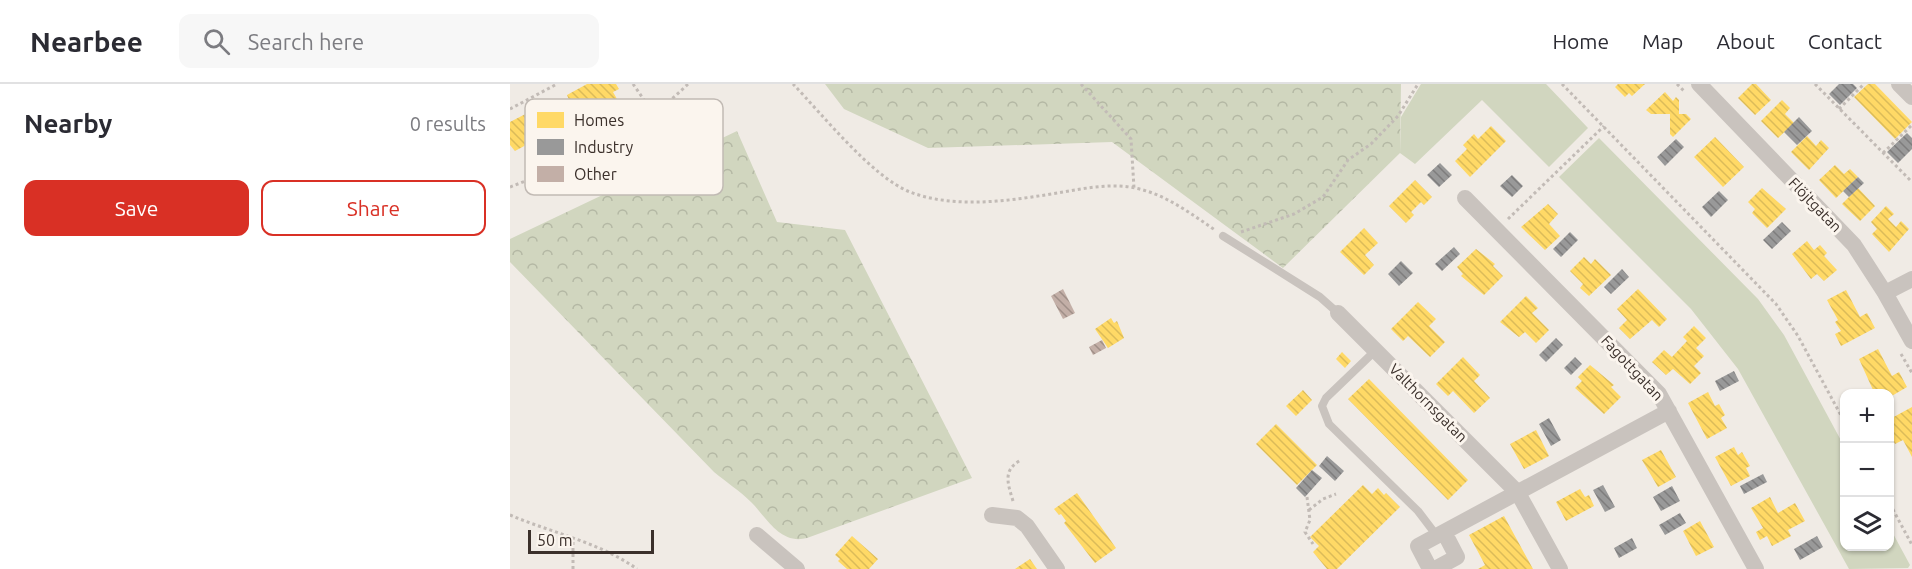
<!DOCTYPE html>
<html lang="en">
<head>
<meta charset="utf-8">
<style>
  body { margin:0; font-family:Ubuntu,sans-serif; background:#f7f7f7; color:#2b2b33 }
  .controls { position:absolute; right:18px; bottom:18px; display:grid; overflow:hidden; border-radius:12px; box-shadow:0 2px 4px #0004 }
  .controls button { width:54px; height:54px; display:grid; place-items:center; padding:0; border:0; border-bottom:2px solid #e1e1e2; background:#fff; color:#2b2b33; font:30px sans-serif }
  .scale { position:absolute; left:18px; bottom:15px; width:126px; box-sizing:border-box; padding-left:6px; border:3px solid #3b302b; border-top:0; font-size:16px; line-height:21px; white-space:nowrap; color:#3b302b; -webkit-text-stroke:4px #fbf5ee; paint-order:stroke }
  .list { margin:0; padding:0; list-style:none }
  h2 { display:flex; justify-content:space-between; align-items:center; height:78px; margin:0; padding:0 24px; font-size:26px }
  h2 small { font-size:20px; font-weight:400; color:#7c7c81 }
  .actions { display:flex; gap:12px; padding:18px 24px }
  .actions a { flex:1; padding:14px 0; border:2px solid #d93025; border-radius:12px; text-align:center; font-size:21px; color:#d93025 }
  .actions .main { background:#d93025; color:#fff }
  .icon { flex:none; width:33px; height:33px; fill:none; stroke:currentColor; stroke-width:2; stroke-linecap:round; stroke-linejoin:round }
  .map { position:relative; flex:none; width:1402px; height:485px; overflow:hidden }
  header { display:flex; align-items:center; gap:36px; box-sizing:border-box; height:84px; padding:0 30px; background:#fff; border-bottom:2px solid #e1e1e2 }
  header strong { font-size:28px }
  nav { display:flex; gap:33px; margin-inline-start:auto; font-size:21px }
  .search { width:420px; height:54px; background:#f7f7f7; display:flex; align-items:center; gap:15px; box-sizing:border-box; padding:0 21px; border-radius:12px; color:#7c7c81; font-size:22px }
  main { display:flex }
  aside { flex:1; background:#fff }
  .map>svg:first-child { display:block }
  .green { fill:#d1d6bf }
  .forest { fill:url(#forest-crowns) }
  .homes { fill:url(#homes-back-hatch) }
  .industry { fill:url(#industry-back-hatch) }
  .building { fill:url(#building-back-hatch) }
  .lines { fill:none; stroke-linecap:round; stroke-linejoin:round }
  .path { stroke:#c2bbb6; stroke-width:3; stroke-dasharray:3 3; stroke-linecap:butt }
  .service { stroke:#c9c3be; stroke-width:8 }
  .minor { stroke:#c9c3be; stroke-width:16 }
  .labels { text-anchor:middle; stroke-width:6; stroke-linejoin:round; paint-order:stroke }
  .street-label { font-size:15px; fill:#3b302b; stroke:#fbf5ee }
  .key { fill:#fbf5ee; stroke:#c1bab4; stroke-width:1.5 }
  .key-label { font-size:16px; fill:#3b302b }
</style>
</head>
<body>
<header>
<strong>Nearbee</strong>
<div class="search"><svg class="icon" aria-label="search" viewBox="0 0 24 24"><circle cx="10" cy="10" r="6"/><path d="M15 15l6 6"/></svg>Search here</div>
<nav><a>Home</a><a>Map</a><a>About</a><a>Contact</a></nav>
</header>
<main>
<aside>
<h2>Nearby<small>0 results</small></h2>
<ul class="list">
</ul>
<div class="actions"><a class="main">Save</a><a>Share</a></div>
</aside>
<div class="map">
<svg width="1402" height="485" viewBox="0 0 1402 485">
  <defs>
    <pattern id="forest-crowns" width="20" height="18" patternUnits="userSpaceOnUse" patternTransform="scale(1.5)"><rect width="20" height="18" fill="#d1d6bf"/><path d="M2 6a3 3 0 1 1 6 0M12 15a3 3 0 1 1 6 0" fill="none" stroke="#b4b8a4"/></pattern>
    <pattern id="homes-back-hatch" width="6" height="6" patternUnits="userSpaceOnUse" patternTransform="scale(1.5)"><rect width="6" height="6" fill="#ffd966"/><path d="M-1 5l2 2M0 0l6 6M5-1l2 2" fill="none" stroke="#dbbb59"/></pattern>
    <pattern id="industry-back-hatch" width="6" height="6" patternUnits="userSpaceOnUse" patternTransform="scale(1.5)"><rect width="6" height="6" fill="#999"/><path d="M-1 5l2 2M0 0l6 6M5-1l2 2" fill="none" stroke="#7e7d7d"/></pattern>
    <pattern id="building-back-hatch" width="6" height="6" patternUnits="userSpaceOnUse" patternTransform="scale(1.5)"><rect width="6" height="6" fill="#c3afa7"/><path d="M-1 5l2 2M0 0l6 6M5-1l2 2" fill="none" stroke="#a08f88"/></pattern>
  </defs>
  <rect width="100%" height="100%" fill="#f0ebe5"/>
  <path class="green" d="M911,0H1036L1078,44L1039,83L972,16L905,80L890,69L891,33Z
    M1089,54L1248,215L1274,251L1334,362V462H1380V444L1400,481L1398,484L1339,485L1228,285L1181,225L1049,93Z"/>
  <path class="forest" d="M315,0H891L890,69L773,184L602,58L418,64L334,25Z
    M227,47L267,138L335,146L462,394L297,454C270,461 257,434 241,418C230,407 216,398 204,388L0,178V155Z"/>
  <path class="homes" d="M77,0H106L109,5L103,8L107,15L70,35L66,28L60,32L53,19L59,16L57,11Z
    M1108,0H1135L1122,12L1119,9L1115,13L1105,3Z
    M1242,0H1246L1261,16L1245,31L1228,14Z
    M1358,0H1365L1402,38L1385,55L1344,13Z
    M1155,8L1163,17L1166,13L1169,16V30H1176L1181,35L1163,53L1160,50V30H1141L1136,26Z
    M1272,16L1280,24L1275,30L1284,39L1268,54L1251,37Z
    M29,23L31,27L37,24L44,36L38,40L42,47L5,67L0,61V38Z
    M981,42L996,57L960,93L945,77L957,65L953,61L964,50L968,55Z
    M1297,52L1306,62L1311,56L1319,64L1299,86L1281,68Z
    M1205,53L1234,83L1213,103L1184,73Z
    M1325,81L1334,90L1340,85L1348,93L1326,114L1309,96Z
    M905,96L922,113L914,121L911,118L901,128L904,131L896,139L879,122Z
    M1252,104L1276,125L1257,144L1242,129L1245,125L1238,118Z
    M1348,104L1365,122L1350,137L1332,120Z
    M1038,120L1048,130L1039,140L1050,152L1035,166L1011,143Z
    M1376,122L1384,130L1378,135L1386,143L1391,137L1399,145L1379,168L1362,150L1367,145L1361,138Z
    M854,144L868,159L855,171L864,181L854,191L830,168Z
    M1297,157L1304,166L1310,161L1317,169L1314,172L1327,186L1314,197L1307,190L1301,195L1282,170Z
    M966,165L985,180L983,182L993,192L974,211L951,192L953,190L947,183Z
    M1074,173L1081,180L1085,175L1101,191L1079,212L1070,204L1073,200L1060,187Z
    M1128,205L1157,235L1149,243L1142,236L1120,255L1109,244L1117,236L1107,225Z
    M1336,206L1350,233L1357,229L1365,244L1331,262L1325,250L1331,247L1325,238L1328,236L1317,216Z
    M1016,212L1028,224L1022,229L1039,246L1026,259L1015,248L1009,253L990,238Z
    M908,218L926,235L919,242L935,258L920,273L898,252L893,257L881,245Z
    M601,234L604,239L607,237L614,254L598,264L585,245Z
    M1184,242L1196,254L1186,264L1194,272L1184,282L1191,289L1180,300L1163,285L1156,291L1142,278L1154,266L1162,273L1177,257L1173,253Z
    M1368,265L1382,292L1389,288L1397,303L1380,313V310H1357L1363,306L1349,275Z
    M832,268L841,277L835,284L826,275Z
    M953,273L970,291L964,297L980,314L964,329L943,307L938,312L926,300Z
    M1080,281L1104,301L1101,303L1111,313L1094,330L1065,304L1072,297L1068,293Z
    M859,295L958,396L938,416L838,315Z
    M793,306L802,316L786,332L776,322Z
    M1198,308L1205,322L1209,320L1215,331L1211,334L1217,344L1197,355L1178,319Z
    M1402,323V373L1393,356L1385,360L1380,350V335Z
    M766,340L807,381L787,401L746,360Z
    M1026,346L1039,372L1014,385L1000,360Z
    M1224,363L1228,371L1232,368L1240,382L1236,384L1240,392L1221,402L1205,373Z
    M1151,366L1166,393L1148,403L1132,376Z
    M853,401L862,410L868,404L874,411L876,409L890,423L827,485H817L803,468L809,462L800,453Z
    M1070,405L1075,413L1079,411L1084,422L1056,437L1046,418Z
    M567,409L606,464L585,479L554,439L556,437L551,430L549,431L544,425Z
    M1260,413L1268,429L1285,419L1295,437L1278,446L1281,452L1262,462L1257,452L1250,456L1246,448L1253,444L1241,424Z
    M994,432L1023,485H968L975,481L959,451Z
    M1190,437L1204,463L1186,472L1173,447Z
    M342,452L368,475L359,485H337L328,477L330,475L325,471Z
    M520,475L527,485H505Z"/>
  <path class="industry" d="M1329,0H1343L1347,4L1330,21L1319,10Z
    M1289,33L1302,47L1287,61L1274,48Z
    M1397,49L1402,54V65L1388,79L1377,68Z
    M1166,55L1174,63L1155,82L1147,73Z
    M930,79L942,91L929,103L917,91Z
    M1002,91L1013,102L1002,113L990,102Z
    M1348,93L1354,99L1339,113L1333,107Z
    M1209,107L1218,116L1201,133L1192,123Z
    M1272,138L1281,147L1262,165L1253,156Z
    M1060,148L1068,156L1051,173L1043,165Z
    M944,163L950,170L932,187L925,180Z
    M891,177L903,189L889,202L878,190Z
    M1112,185L1119,193L1101,210L1094,203Z
    M1046,254L1053,261L1036,278L1029,271Z
    M1065,273L1072,280L1061,291L1054,284Z
    M1224,287L1229,297L1210,307L1205,297Z
    M1039,334L1051,356L1041,362L1029,340Z
    M817,372L834,387L825,397L809,382Z
    M802,386L812,394L795,413L786,404Z
    M1253,390L1257,398L1234,410L1230,402Z
    M1093,401L1105,423L1095,428L1083,406Z
    M1162,402L1170,417L1151,427L1143,413Z
    M1170,429L1176,439L1155,451L1149,441Z
    M1307,452L1313,463L1290,476L1284,465Z
    M1122,454L1127,464L1109,474L1104,464Z"/>
  <path class="building" d="M553,205L565,229L553,235L541,212Z
    M592,256L596,264L583,271L579,263Z"/>
  <g class="lines">
    <path class="path" d="M123,0L144,30
      M283,0C312,30 362,93 400,108C447,126 505,116 553,108C577,104 601,99 625,104C655,110 680,129 705,146
      M571,0L621,55L624,104
      M1052,0L1266,220L1288,252L1334,337
      M1167,0L1174,7
      M1305,0L1402,98
      M0,25L47,0
      M1329,25L1354,0
      M1373,69L1402,41
      M0,103C65,78 128,49 178,0
      M998,135L1094,42
      M731,148L784,130L813,113L838,76L861,60L888,32L908,0
      M1391,270L1402,289
      M797,413L800,436L795,448L803,460
      M503,417C498,400 492,386 511,376
      M1380,420L1402,461
      M799,426L813,415L826,410
      M0,431C42,449 89,458 127,485
      M63,485V454"/>
    <path class="service" d="M713,152L810,213L828,229
      M866,266L816,314L812,322L819,340L908,427L927,452"/>
    <path class="minor" d="M1189,0L1344,161L1375,209L1402,257
      M1389,0L1402,13
      M955,114L1149,310L1246,485
      M1375,209L1402,195
      M828,229L1008,409L1050,485
      M482,431L507,434L517,442L547,485
      M247,451L287,485
      M920,485L908,462L1159,327
      M925,485L947,473L934,448"/>
  </g>
  <g class="labels">
    <g class="street-label">
      <text transform="translate(1305 121) rotate(46)" y="5">Flöjtgatan</text>
      <text transform="translate(1122 284) rotate(47)" y="5">Fagottgatan</text>
      <text transform="translate(918 319) rotate(45)" y="5">Valthornsgatan</text>
    </g>
  </g>
  <rect x="15" y="15" width="198" height="96" rx="9" class="key"/>
  <rect x="27" y="28" width="27" height="16" fill="#ffd966"/>
  <rect x="27" y="55" width="27" height="16" fill="#999"/>
  <rect x="27" y="82" width="27" height="16" fill="#c3afa7"/>
  <g class="key-label">
    <text x="64" y="42">Homes</text>
    <text x="64" y="69">Industry</text>
    <text x="64" y="96">Other</text>
  </g>
</svg>
<div class="controls">
<button>+</button>
<button>−</button>
<button><svg class="icon" aria-label="layers" viewBox="0 0 24 24"><path d="M12 4l9 5-9 5-9-5zM3 14l9 5 9-5"/></svg></button>
</div>
<div class="scale">50 m</div>
</div>
</main>
</body>
</html>
